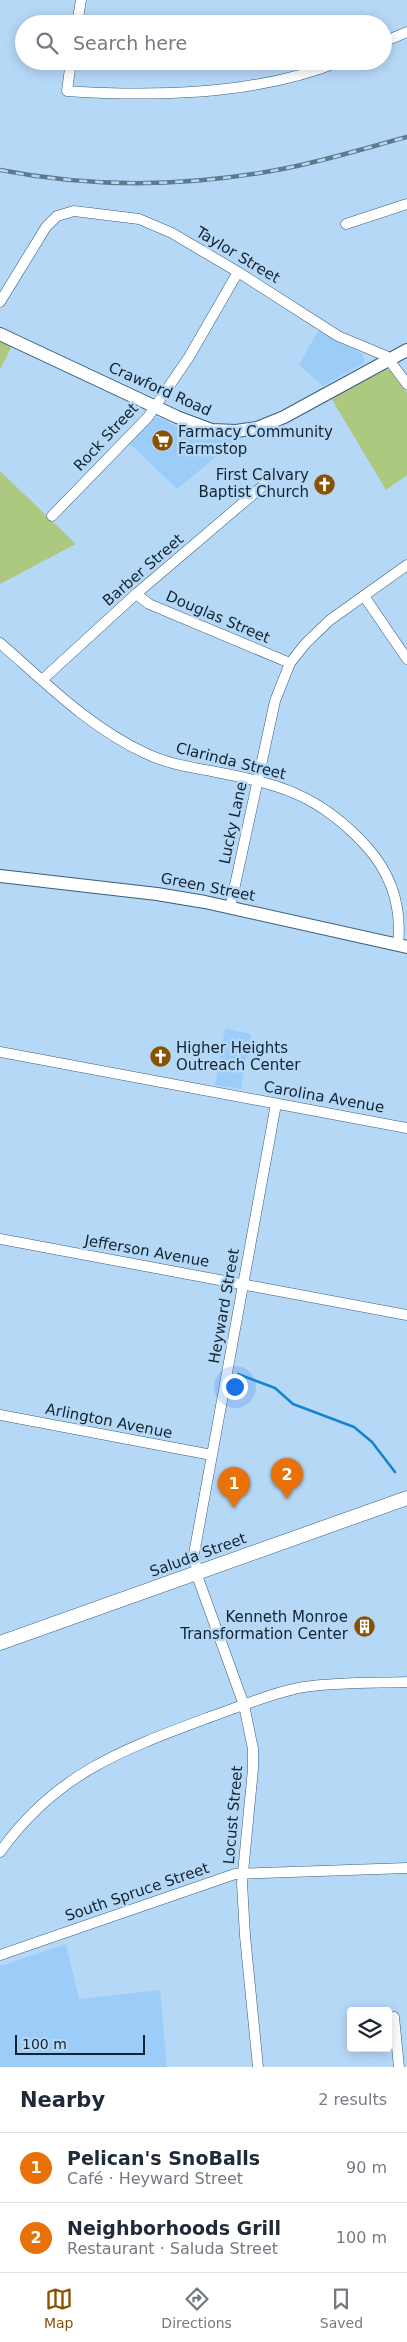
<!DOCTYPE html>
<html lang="en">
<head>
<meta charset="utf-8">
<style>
  body { margin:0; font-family:"DejaVu Sans",sans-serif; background:#f2f2f3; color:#1f2937 }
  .controls { position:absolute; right:15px; bottom:15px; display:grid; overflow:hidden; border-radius:5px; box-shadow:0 2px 12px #0003 }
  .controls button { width:45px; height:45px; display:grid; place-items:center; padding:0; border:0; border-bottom:1px solid #e0e1e3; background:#fff; color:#1f2937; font:25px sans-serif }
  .scale { position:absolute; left:15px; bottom:12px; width:130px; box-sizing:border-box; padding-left:5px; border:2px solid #122331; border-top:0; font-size:14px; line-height:18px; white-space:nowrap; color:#122331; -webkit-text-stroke:4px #b6d8f7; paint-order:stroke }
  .you { position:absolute; left:234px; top:1386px; width:18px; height:18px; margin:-12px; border:4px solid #fff; border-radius:50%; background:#1a73e8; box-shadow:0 0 0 8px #1a73e833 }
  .badge { display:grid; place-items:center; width:32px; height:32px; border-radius:50%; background:#895102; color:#fff; font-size:16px; font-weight:700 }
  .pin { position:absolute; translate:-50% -41px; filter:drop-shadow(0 1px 2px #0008) }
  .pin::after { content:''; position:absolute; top:26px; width:18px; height:15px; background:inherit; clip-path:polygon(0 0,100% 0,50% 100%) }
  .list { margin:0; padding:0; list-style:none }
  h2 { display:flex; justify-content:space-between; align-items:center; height:65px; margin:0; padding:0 20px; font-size:21px }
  h2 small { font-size:16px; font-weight:400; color:#747a83 }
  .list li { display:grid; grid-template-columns:32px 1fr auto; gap:15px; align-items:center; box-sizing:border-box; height:70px; padding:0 20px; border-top:1px solid #e0e1e3 }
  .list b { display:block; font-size:19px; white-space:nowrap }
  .list p { margin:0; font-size:16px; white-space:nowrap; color:#747a83 }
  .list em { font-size:16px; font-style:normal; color:#747a83 }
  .icon { flex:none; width:28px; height:28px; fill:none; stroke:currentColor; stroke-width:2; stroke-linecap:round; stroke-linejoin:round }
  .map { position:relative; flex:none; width:407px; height:2067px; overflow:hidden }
  .search { position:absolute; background:#fff; box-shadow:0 2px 12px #0003; left:15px; right:15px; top:15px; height:55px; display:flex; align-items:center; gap:12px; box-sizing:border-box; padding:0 18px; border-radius:28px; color:#747a83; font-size:19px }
  .sheet { height:205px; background:#fff }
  nav { display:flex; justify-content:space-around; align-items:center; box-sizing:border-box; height:70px; border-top:1px solid #e0e1e3; background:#fff; font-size:14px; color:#747a83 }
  nav a { display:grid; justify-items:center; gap:2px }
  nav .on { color:#895102 }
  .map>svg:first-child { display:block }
  .built { fill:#9ccdf9 }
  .green { fill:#adc97f }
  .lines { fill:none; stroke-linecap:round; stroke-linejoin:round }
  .stream { stroke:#1284d0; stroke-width:2.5 }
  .minor-casing { stroke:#365d7f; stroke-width:11 }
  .tertiary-casing { stroke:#365d7f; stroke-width:14 }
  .secondary-casing { stroke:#365d7f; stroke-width:15 }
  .minor { stroke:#fff; stroke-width:10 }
  .tertiary { stroke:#fff; stroke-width:12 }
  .secondary { stroke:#fff; stroke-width:14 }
  .rail-casing { stroke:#5f798f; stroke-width:4.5 }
  .rail { stroke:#b6d8f7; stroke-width:2.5; stroke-dasharray:8; stroke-linecap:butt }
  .labels { text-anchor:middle; stroke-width:5; stroke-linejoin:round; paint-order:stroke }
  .street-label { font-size:15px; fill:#122331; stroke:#b6d8f7 }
  .poi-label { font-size:15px; fill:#122331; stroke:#b6d8f7; text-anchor:start }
</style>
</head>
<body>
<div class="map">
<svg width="407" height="2067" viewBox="0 0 407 2067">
  <rect width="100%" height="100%" fill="#b6d8f7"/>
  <path class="built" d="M318,331L363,354L365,362L323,386L299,365Z
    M157,417L191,432L210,437L238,439L177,489L129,443L151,419Z
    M225,1029L251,1034L241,1089L215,1085Z
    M66,1944L79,1999L160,1990L167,2067H0V1966Z"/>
  <path class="green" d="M0,341L12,346L0,370Z
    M380,369L390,370L407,393V475L386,490L331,398Z
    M0,471L76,544L0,584Z"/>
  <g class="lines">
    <path class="stream" d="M238,1374L275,1388L293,1404L354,1427L372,1442L395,1472"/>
    <defs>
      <path id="minor" d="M77,24L81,0
        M383,42L407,32
        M71,61L67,91C155,97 259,95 341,61
        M346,224L407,204
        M0,302L46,227L57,216L74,211L139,219L172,233L238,272L338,336L386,356L407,384
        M52,516L148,417L189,357L238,272
        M136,594L149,604L290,663
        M364,596L407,659
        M0,643C46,683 89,727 145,753C165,763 189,767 211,771C279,784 319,794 367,847C392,875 402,908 398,945
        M42,680L136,594L264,485
        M230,908L275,701L290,663L306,643L330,620L407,565
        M0,1052L407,1128
        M0,1239L407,1315
        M0,1415L212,1455
        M0,1852C56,1773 124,1749 210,1717C239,1707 274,1692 304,1687C338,1682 373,1683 407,1682
        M0,1955L235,1874L407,1868
        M394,2017L399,2067
        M258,2067L245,1936L242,1883L253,1769V1749L244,1705L199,1581L194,1554L276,1104"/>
      <path id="tertiary" d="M0,334L177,417L212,430L236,431L257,428L284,417L407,350
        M0,876L157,894L205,902L407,947"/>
      <path id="secondary" d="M0,1643L407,1498"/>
    </defs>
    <use href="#minor" class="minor-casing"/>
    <use href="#tertiary" class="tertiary-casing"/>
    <use href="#secondary" class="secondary-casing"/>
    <use href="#minor" class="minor"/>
    <use href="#tertiary" class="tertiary"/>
    <use href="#secondary" class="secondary"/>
    <defs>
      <path id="rail" d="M0,170C93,188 189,187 282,169C324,161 366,148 407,137"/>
    </defs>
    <use href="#rail" class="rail-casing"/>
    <use href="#rail" class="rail"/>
  </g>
  <defs>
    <symbol id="supermarket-disc" viewBox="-11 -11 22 22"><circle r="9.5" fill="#895102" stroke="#b6d8f7"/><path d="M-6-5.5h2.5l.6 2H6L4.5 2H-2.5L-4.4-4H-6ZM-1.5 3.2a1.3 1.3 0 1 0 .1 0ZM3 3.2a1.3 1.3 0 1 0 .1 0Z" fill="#fff"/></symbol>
    <symbol id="church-disc" viewBox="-11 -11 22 22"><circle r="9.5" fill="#895102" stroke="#b6d8f7"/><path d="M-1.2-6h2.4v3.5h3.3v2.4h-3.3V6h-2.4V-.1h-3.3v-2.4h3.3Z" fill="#fff"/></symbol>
    <symbol id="building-disc" viewBox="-11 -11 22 22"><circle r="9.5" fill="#895102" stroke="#b6d8f7"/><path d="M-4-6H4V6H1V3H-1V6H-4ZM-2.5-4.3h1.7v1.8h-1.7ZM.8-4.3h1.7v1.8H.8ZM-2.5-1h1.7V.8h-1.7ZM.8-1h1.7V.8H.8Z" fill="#fff"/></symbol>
  </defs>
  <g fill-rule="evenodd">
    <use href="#supermarket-disc" x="150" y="428" width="25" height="25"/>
    <use href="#church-disc" x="312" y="472" width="25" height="25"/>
    <use href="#church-disc" x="148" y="1044" width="25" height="25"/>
    <use href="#building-disc" x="352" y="1614" width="25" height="25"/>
  </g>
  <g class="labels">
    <g class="street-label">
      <text transform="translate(238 255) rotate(31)" y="5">Taylor Street</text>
      <text transform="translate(160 389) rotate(24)" y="5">Crawford Road</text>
      <text transform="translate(106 437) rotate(-47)" y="5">Rock Street</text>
      <text transform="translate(143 570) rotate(-41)" y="5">Barber Street</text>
      <text transform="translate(218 617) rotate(23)" y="5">Douglas Street</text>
      <text transform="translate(231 761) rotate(14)" y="5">Clarinda Street</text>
      <text transform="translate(233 823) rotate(-78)" y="5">Lucky Lane</text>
      <text transform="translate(208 887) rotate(11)" y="5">Green Street</text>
      <text transform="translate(324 1097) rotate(10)" y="5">Carolina Avenue</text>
      <text transform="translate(147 1251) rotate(10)" y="5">Jefferson Avenue</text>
      <text transform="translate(224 1306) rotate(-80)" y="5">Heyward Street</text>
      <text transform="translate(109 1421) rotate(11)" y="5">Arlington Avenue</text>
      <text transform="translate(198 1555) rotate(-20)" y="5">Saluda Street</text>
      <text transform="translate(233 1815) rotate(-85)" y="5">Locust Street</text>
      <text transform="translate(137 1892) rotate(-19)" y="5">South Spruce Street</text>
    </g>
    <g class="poi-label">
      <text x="178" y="437">Farmacy Community<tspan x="178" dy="17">Farmstop</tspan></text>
      <text x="309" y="480" text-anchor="end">First Calvary<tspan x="309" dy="17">Baptist Church</tspan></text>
      <text x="176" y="1053">Higher Heights<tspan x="176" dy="17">Outreach Center</tspan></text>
      <text x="348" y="1622" text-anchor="end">Kenneth Monroe<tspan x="348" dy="17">Transformation Center</tspan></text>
    </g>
  </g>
</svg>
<div class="controls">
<button><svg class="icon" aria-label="layers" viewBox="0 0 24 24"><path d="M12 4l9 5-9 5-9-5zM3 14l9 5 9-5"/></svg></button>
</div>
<div class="scale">100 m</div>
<div class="you"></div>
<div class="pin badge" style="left:234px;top:1508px;background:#e8710a">1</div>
<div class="pin badge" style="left:287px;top:1499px;background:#e8710a">2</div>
<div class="search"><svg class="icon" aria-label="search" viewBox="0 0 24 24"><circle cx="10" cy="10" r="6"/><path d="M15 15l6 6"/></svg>Search here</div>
</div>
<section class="sheet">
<h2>Nearby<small>2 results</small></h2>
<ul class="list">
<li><span class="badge" style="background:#e8710a">1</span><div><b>Pelican's SnoBalls</b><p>Café · Heyward Street</p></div><em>90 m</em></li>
<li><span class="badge" style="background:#e8710a">2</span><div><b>Neighborhoods Grill</b><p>Restaurant · Saluda Street</p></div><em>100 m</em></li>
</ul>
</section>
<nav>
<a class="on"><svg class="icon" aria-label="map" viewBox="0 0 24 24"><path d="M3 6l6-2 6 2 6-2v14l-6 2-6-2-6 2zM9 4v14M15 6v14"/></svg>Map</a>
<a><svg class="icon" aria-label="directions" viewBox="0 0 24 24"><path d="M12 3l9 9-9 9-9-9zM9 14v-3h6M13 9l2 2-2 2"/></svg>Directions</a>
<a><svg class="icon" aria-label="saved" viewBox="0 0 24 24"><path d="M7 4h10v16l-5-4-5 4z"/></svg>Saved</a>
</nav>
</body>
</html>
